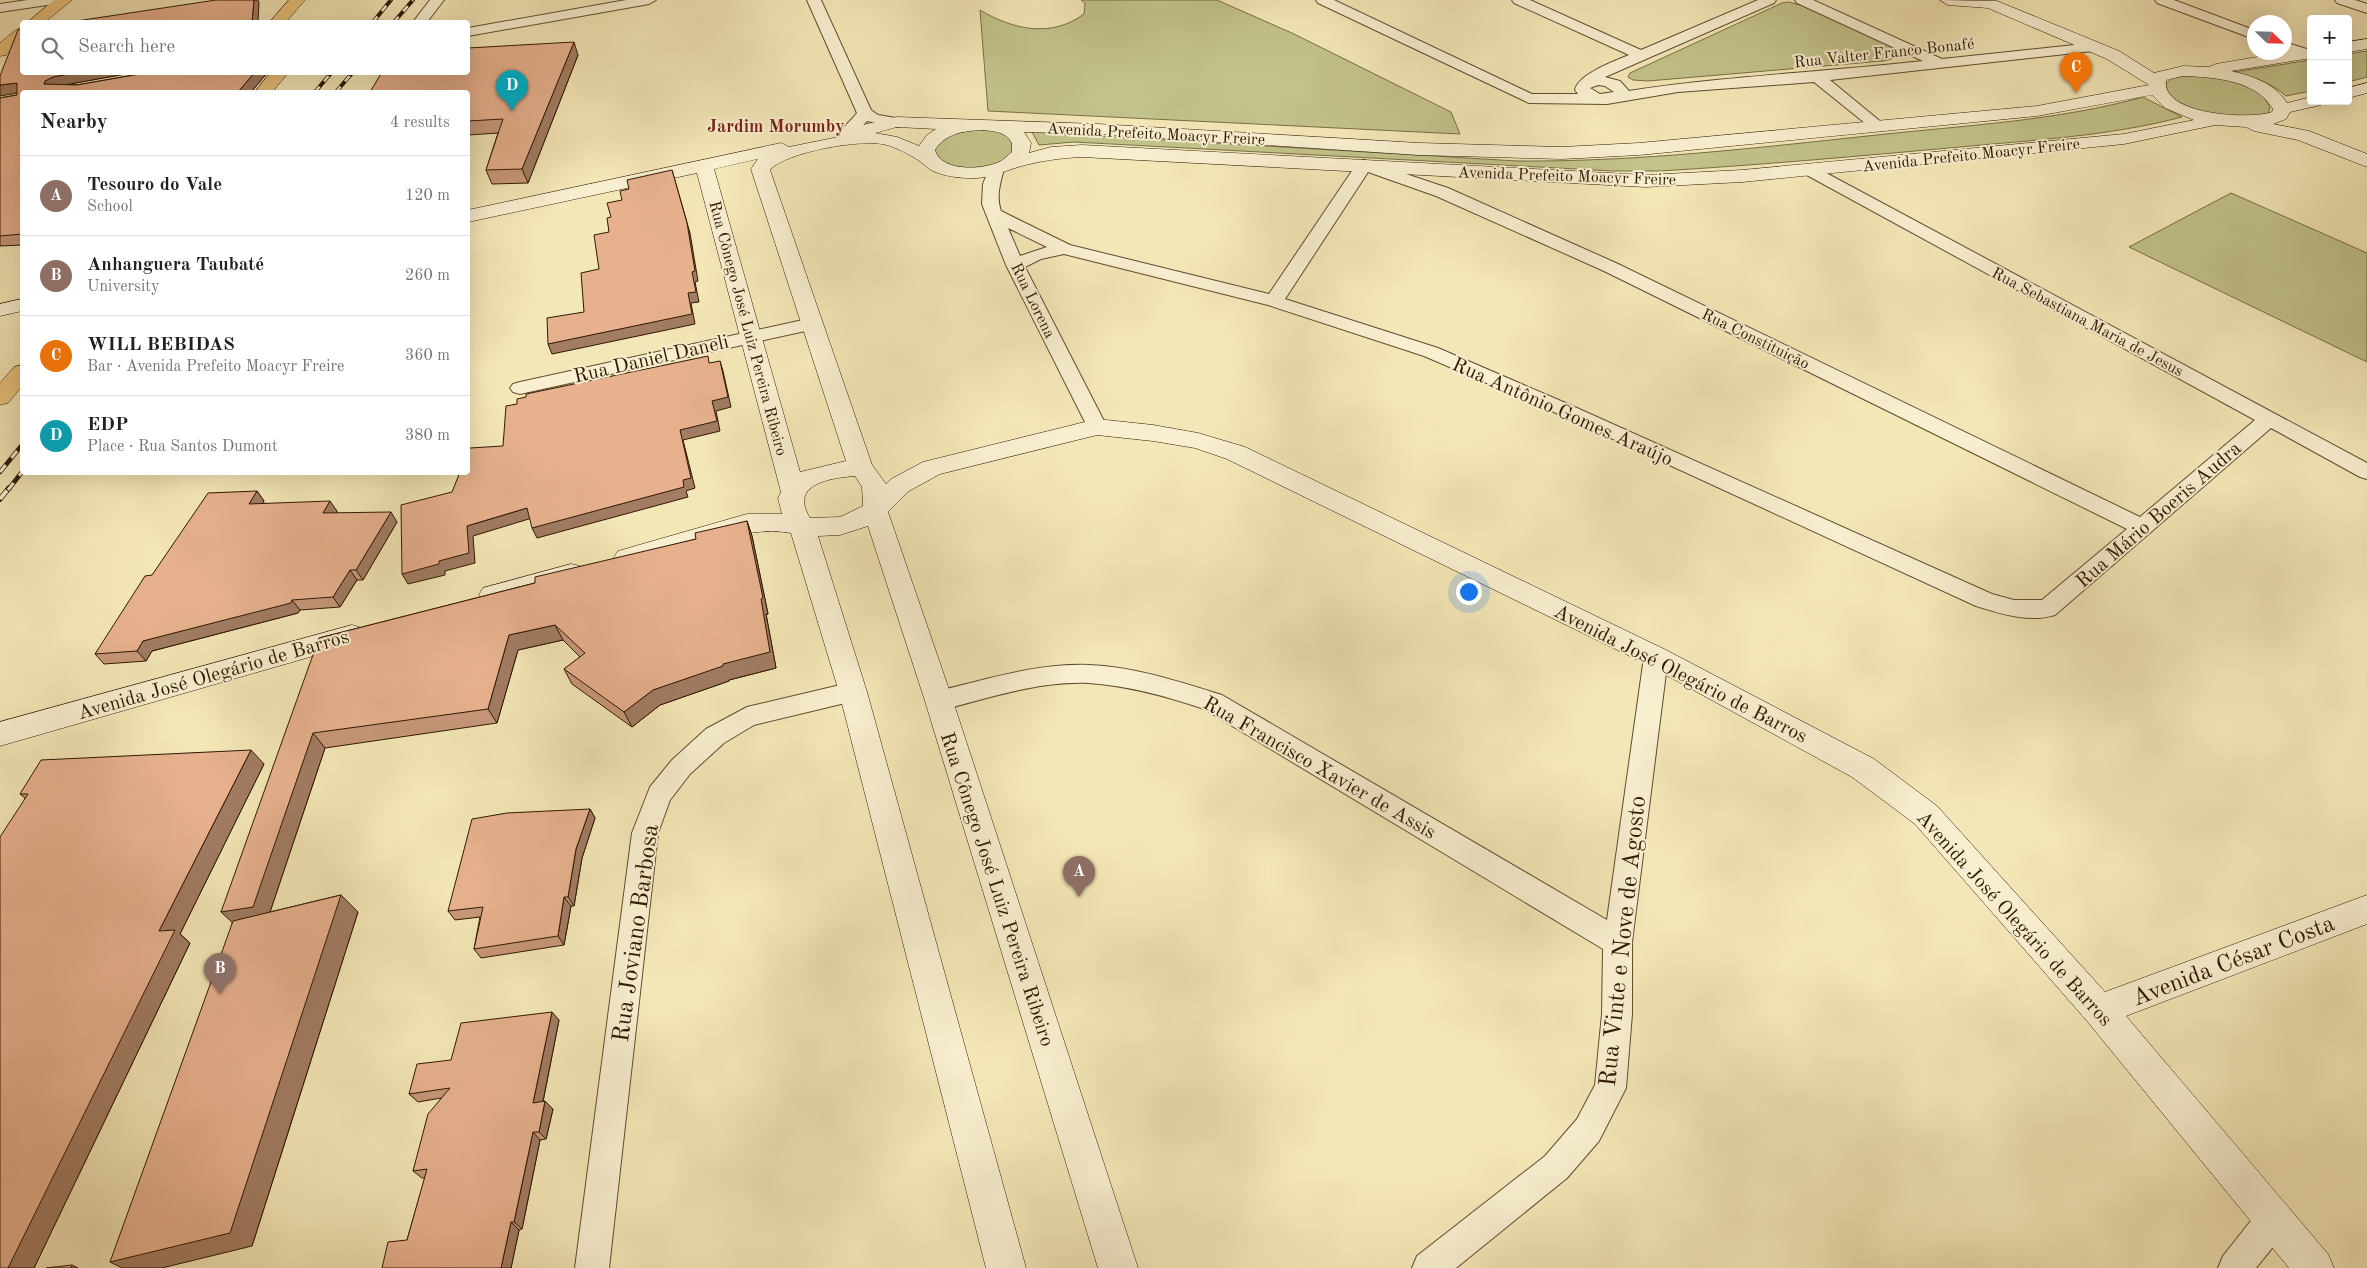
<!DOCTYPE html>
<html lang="en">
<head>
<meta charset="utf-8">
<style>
  body { margin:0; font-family:"Old Standard TT",serif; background:#f6f6f6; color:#202124 }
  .controls { position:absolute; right:15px; top:15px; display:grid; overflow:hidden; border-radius:5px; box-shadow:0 5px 20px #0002 }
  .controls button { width:45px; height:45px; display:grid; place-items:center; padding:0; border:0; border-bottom:1px solid #e0e0e0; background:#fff; color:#202124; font:25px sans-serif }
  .compass { position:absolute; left:2247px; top:15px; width:45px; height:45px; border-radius:50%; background:#fff; box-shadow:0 5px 20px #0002; rotate:113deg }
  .you { position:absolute; left:1468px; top:591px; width:18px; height:18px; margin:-12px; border:4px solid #fff; border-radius:50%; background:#1a73e8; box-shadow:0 0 0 8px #1a73e833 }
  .badge { display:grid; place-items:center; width:32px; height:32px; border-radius:50%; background:#ea580c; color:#fff; font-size:16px; font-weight:700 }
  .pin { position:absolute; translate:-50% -41px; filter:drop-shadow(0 1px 2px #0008) }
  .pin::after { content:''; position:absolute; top:26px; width:18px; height:15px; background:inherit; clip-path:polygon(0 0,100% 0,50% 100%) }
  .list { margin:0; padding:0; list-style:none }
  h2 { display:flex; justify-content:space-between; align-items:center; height:65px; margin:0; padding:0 20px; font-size:21px }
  h2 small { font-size:16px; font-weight:400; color:#757577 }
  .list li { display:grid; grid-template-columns:32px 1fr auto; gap:15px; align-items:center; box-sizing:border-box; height:80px; padding:0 20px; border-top:1px solid #e0e0e0 }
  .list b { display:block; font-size:19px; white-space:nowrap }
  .list p { margin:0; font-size:16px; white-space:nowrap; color:#757577 }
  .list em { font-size:16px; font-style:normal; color:#757577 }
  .icon { flex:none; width:28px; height:28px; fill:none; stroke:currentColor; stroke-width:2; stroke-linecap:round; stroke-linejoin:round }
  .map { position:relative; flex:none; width:2367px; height:1268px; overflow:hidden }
  .search { position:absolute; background:#fff; box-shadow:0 5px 20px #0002; left:20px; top:20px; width:450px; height:55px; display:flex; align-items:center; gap:12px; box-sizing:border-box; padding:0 18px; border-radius:5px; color:#757577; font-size:19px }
  .panel { position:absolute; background:#fff; box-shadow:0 5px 20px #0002; left:20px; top:90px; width:450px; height:385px; border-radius:5px }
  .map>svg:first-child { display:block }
  .green { fill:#c2c38a; stroke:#786e46 }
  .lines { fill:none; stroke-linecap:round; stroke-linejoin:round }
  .street-casing { stroke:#604c2f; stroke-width:2 }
  .secondary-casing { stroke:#2f1802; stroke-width:1 }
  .primary-casing { stroke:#2f1802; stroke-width:1 }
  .street { fill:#f8efd0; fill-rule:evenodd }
  .secondary { fill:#f8efd0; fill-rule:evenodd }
  .primary { fill:#eac47c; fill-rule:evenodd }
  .rail-far2-casing { stroke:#2f1802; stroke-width:4 }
  .rail-far1-casing { stroke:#2f1802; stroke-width:4.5 }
  .rail-casing { stroke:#2f1802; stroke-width:5.5 }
  .rail-far2 { stroke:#f8efd0; stroke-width:2.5; stroke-dasharray:7; stroke-linecap:butt }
  .rail-far1 { stroke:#f8efd0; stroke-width:3; stroke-dasharray:9; stroke-linecap:butt }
  .rail { stroke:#f8efd0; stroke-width:4; stroke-dasharray:11; stroke-linecap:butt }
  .wall { fill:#c7987a; stroke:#2f1802 }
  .shaded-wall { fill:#a27c63; stroke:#2f1802 }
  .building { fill:#e7b18e; stroke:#2f1802 }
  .labels { text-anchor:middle; stroke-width:4; stroke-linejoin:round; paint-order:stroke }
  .far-street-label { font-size:16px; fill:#2f1802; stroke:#f8efd0 }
  .far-neighbourhood-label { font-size:18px; font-weight:bold; fill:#7a1f14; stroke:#f8efd0 }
  .street-label { font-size:20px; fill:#2f1802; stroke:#f8efd0 }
  .near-street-label { font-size:24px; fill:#2f1802; stroke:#f8efd0 }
</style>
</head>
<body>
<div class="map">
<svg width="2367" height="1268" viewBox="0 0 2367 1268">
  <rect width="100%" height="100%" fill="#f4e7b7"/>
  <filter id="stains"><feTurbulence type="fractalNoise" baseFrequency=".004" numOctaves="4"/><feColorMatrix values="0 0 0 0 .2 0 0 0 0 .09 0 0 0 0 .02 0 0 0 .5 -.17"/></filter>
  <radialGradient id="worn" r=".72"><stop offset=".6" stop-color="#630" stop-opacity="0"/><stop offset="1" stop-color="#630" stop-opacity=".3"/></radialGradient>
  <path class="green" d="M1081,0H1217L1294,34L1451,112L1460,134L988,111L980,10C1013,30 1052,38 1084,14L1085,3Z
    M1788,2L1806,6L1892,47L1896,53L1892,59L1883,61L1648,81L1633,80L1628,77L1630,73L1782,3Z
    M2367,51V77L2348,82V54Z
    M2311,60V91L2286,96C2272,83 2252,77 2234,72Z
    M2183,76C2208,75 2260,80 2270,108L2268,114L2260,118L2197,112L2170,98L2165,84L2171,79Z
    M2143,97L2182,117C2110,136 2034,140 1960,147C1860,156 1760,165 1660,171H1613L1074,142L1039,145L1032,132L1517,161C1640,162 1764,147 1886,134C1972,125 2060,120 2143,97Z
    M985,128L1008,135L1017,147L1007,161L983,169L943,166L932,147L946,135Z
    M2231,193L2367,253V362L2129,247Z"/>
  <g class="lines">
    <defs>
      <path id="street" d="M27,0H61L54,4L0,12V4Z
        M430,0H444L427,22H413Z
        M626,0H656L649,4L468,36V28Z
        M807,0H821L871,110L878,115L902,119L905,122L902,125L897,127L867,121L851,138H839L837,135C843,127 851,121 857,113Z
        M1316,0H1334L1532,94H1578L1575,90C1578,74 1615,61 1629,55L1514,3L1512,0H1530L1641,50L1758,0H1776L1774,3L1605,77L1620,81L1629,91C1726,76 1825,72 1923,61L1797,3L1795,0H1813L1942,59L2093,43L2100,47L2093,51L1830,80L1881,122L1884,125L1881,128H1871L1814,82L1678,92L1607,104L1529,103L1318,3ZM1598,85L1605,86L1614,92L1600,94L1590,88Z
        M2155,0H2174L2254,30V39L2157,3Z
        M2335,0H2355L2367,4V13L2337,3Z
        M2284,42L2310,50L2311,55L2305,57L2284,51Z
        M1364,160L1448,188L1616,263L2140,517L2255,420L1803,173L1801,170L1803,167H1815L2367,463V479L2360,477L2271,428L2055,615C2028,623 2002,614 1976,606L1554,412L1424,356L1268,305L1064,254L1041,259L1025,267L1107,427L1104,432L1097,433L1090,432L1006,265L982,204L983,184L990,166H1002L1004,169C1000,183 996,197 1001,211L1070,245L1269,294L1358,162ZM1368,172L1436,196L1604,271L2127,529L2042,600H2014L1992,594L1568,404L1438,348L1285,299ZM1008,228L1047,247L1020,256Z
        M812,318L819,320L821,324L819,328L520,394L513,392L510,388L513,384L520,382Z
        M1656,648L1665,651L1668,657L1632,942V1014L1626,1088L1599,1141L1567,1178L1456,1268H1412L1417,1256L1545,1156L1577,1119L1595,1085L1602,1014L1603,949L1204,709C1166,696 1129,686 1089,683C1039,681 987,698 939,711L930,708L927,701L930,694L939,691C987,679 1038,663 1089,665C1135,667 1178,681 1222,695L1607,920L1644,657L1647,651Z
        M853,682L862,685L865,692L862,699L754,725L724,743L690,774L670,800L658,833L609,1268H575L632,833L650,787L672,760L706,729L747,707Z
        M2273,1203L2285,1208L2290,1220L2285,1232L2256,1268H2218L2223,1256L2261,1208Z"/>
      <path id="secondary" d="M1940,0L1997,1L2119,51L2154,73L2183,66L2209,67L2216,64L2311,48V58L2231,71C2252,76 2275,83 2287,103L2311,97V101H2324L2321,105L2290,112L2286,119L2273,124L2309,131L2367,154V167L2298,140L2254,131L2246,127L2215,125L2124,144L1742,182L1646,187L1082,157C1060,158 1039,161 1018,167C1002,172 988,179 970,178C958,178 944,176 933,171C927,168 923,163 918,160C909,154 897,148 887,145C864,138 785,152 770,170L872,465L886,484L891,479L923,462L1097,419L1153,425L1198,433L1245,447L1666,650L1874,759L1937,806L2105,992L2367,895V924L2126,1016L2328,1254L2334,1268H2289L2087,1021L1915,824L1852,777L1646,664L1227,459L1195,448L1153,441L1097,435L940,474L909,491L888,512L953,701L1138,1268H1098L925,701L868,526L840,535L818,536L867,692L1026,1268H986L839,692L791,533C744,524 674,553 627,566L618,563L614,557L618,551L747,514H782L778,498L781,492L697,173L468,222V210L781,143L789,147L853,134L851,131L854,127L897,117L1098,124L1419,143L1562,147L1639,143L2037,106L2149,85L2107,59L1988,8L1948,5ZM2183,76C2214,77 2256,80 2273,109L2272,112C2250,120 2160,115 2166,80ZM2152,95L2165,108L2194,120L2124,134L1742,170L1646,175L1082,145L1051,147L1029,153L1031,143L1024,132L1098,134L1419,155L1562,159L1639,155L2037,116ZM897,127L936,129L927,135L919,146L897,137L875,133ZM983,130C994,131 1006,132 1012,143V152C1008,155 1004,160 999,162C982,170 941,172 935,150C946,133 963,131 983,130ZM758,159L751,169L846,461L800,472L714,169ZM855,476L862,487L863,506L840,517L810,518C789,484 830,478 855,476Z
        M2367,39V49L2348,52V42Z
        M2367,83V93L2348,98V88Z
        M22,299V311L0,316V304Z
        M571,564L580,566L584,573L580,580L492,605L483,602L479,595L483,588Z
        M352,625L362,628L366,635L362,642L0,746V722Z"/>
      <path id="primary" d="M54,0H72L45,22H28Z
        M289,0H305L286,22H270Z
        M22,28V41L6,55L0,56V43L16,30Z
        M271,72H289L272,92H255Z
        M22,365V386L8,403L0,405V383L14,367Z"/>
    </defs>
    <use href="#street" class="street-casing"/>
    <use href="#secondary" class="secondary-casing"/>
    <use href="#primary" class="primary-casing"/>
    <use href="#street" class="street"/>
    <use href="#secondary" class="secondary"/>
    <use href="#primary" class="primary"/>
    <defs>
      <path id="rail-far2" d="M373,22L391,0
        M394,22L413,0
        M315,92L332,72
        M336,92L353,72"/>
      <path id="rail-far1" d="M0,472L22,445
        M8,490L22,472"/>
      <path id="rail" d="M0,499L9,488"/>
    </defs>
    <use href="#rail-far2" class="rail-far2-casing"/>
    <use href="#rail-far1" class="rail-far1-casing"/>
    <use href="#rail" class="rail-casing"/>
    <use href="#rail-far2" class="rail-far2"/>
    <use href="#rail-far1" class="rail-far1"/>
    <use href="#rail" class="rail"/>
  </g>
  <path class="wall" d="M578,55L528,183L492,184L486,170L498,133L468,135V92Z
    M22,72H136L69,84L77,85L151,72H268L251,92H22V245L0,246V98L17,95Z
    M257,491L264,501L262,503L337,511L336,513L397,522L363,580H357L340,607L300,610L298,613L152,651L146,661L104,664L95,654L152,575Z
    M747,521L752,536L768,614H766L776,668L729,680V681L660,705L632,727L572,684L564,669L580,657L563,640L518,650L497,723L325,748L270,912L341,895L358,912L252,1246L232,923L319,638L535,583L696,539Z
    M264,764L180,934L190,943L34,1268H0L25,798L20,794Z
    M590,809L595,818L582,858L574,906H571L564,945L481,958L474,949L480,917L455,920L448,911Z
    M559,1020L543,1102L545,1101L553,1109L546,1139L540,1140L522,1229L519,1230L511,1268H382L407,1240L425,1178H422L413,1171L441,1098L418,1102L409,1094Z"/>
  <path class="shaded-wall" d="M254,0H258L259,3L258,22H252Z
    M574,42L578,55L528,183L522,169Z
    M78,72H136L59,86L44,84L45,81L53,77Z
    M255,72H268L251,92H238Z
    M17,83L23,92L0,96V85Z
    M672,170L690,233L698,281L695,282L699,302L691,303L695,324L552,354L548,344L688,293Z
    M720,361L723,371L731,407L716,411L720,431L683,440L695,488L686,491L688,497L537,538L532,528L683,480L680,430L712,401Z
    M257,491L264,501L256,514L249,504Z
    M330,501L337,511L330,523L323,513Z
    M527,508L532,518L473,536L475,563L445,571V575L408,584L402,574L467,526Z
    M391,512L397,522L363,580L356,570Z
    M747,521L752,536L768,614H766L776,668L729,680V681L660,705L632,727L624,712L653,690L723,664Z
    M350,570L357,580L340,607L333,597Z
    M292,600L300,610L298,613L152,651L146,661L137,651L143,641Z
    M555,625L563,640L518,650L497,723L488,709L509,635Z
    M313,733L325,748L267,921L236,926L221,912Z
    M251,750L264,764L180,934L190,943L34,1268H8L159,931Z
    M590,809L595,818L582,858L574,906L568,897L576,849Z
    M341,895L358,912L252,1246L162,1268H122L110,1262Z
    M564,897L571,906L564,945L558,936Z
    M552,1012L559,1020L541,1111L533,1103Z
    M545,1101L553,1109L546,1139L539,1132Z
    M533,1132L540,1140L522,1229L514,1222Z
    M511,1222L519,1230L511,1268H501Z
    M72,1265L78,1268H71Z"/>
  <path class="building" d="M216,0H254L252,22H70Z
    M18,30H22V72H78L53,77L45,81L44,84L77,85L151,72H255L238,92H22V234L0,236V98L17,95V83L0,85V76Z
    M574,42L522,169L486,170L503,119L468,121V92H370L382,72H468V48Z
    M672,170L687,223L695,271L692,272L696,292L688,293L692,314L548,344L547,318L584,312L581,273L599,269L594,235L609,232L607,218L611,217L607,203L622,200L620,191L629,189L627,180Z
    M708,356L709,363L720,361L728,397L712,401L717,421L680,430L691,478L683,480L684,487L532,528L527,508L467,526L469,553L439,561V564L402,574L401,505L452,492L460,472H468V454L470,448L503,446L506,406L517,404V399L526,397V394Z
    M257,491L249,504L330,501L323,513L391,512L356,570H350L333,597L292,600L291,603L143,641L137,651L95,654L145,576L152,575L208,493Z
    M747,521L763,598L761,599L770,652L723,664V666L653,690L624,712L564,669L585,653L555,625L509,635L488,709L313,733L253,907L221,912L319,638L535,583V577L696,539L695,533Z
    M251,750L159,931L175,930L8,1268H0V837L28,794H20L41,760Z
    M590,809L576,849L568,897H564L558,936L474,949L483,907L448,911L472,819L507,813Z
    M341,895L230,1233L110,1262L233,921Z
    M552,1012L533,1103L545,1101L539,1132H533L514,1222H511L501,1268H382L388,1242L407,1240L427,1169L413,1171L428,1114L450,1088L409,1094L417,1064L451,1060L461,1023Z
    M72,1265L71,1268H46Z"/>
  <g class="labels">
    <g class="far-street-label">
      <text transform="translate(1884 52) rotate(-6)" y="6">Rua Valter Franco Bonafé</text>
      <text transform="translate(1156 133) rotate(3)" y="6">Avenida Prefeito Moacyr Freire</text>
      <text transform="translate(1971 154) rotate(-6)" y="6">Avenida Prefeito Moacyr Freire</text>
      <text transform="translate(1567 175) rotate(2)" y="6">Avenida Prefeito Moacyr Freire</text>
      <text transform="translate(1034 300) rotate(64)" y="6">Rua Lorena</text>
      <text transform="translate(2088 321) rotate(28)" y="6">Rua Sebastiana Maria de Jesus</text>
      <text transform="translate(749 328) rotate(75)" y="6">Rua Cônego José Luiz Pereira Ribeiro</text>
      <text transform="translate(1756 338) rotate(26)" y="6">Rua Constituição</text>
    </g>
    <g class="far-neighbourhood-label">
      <text x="776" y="132">Jardim Morumby</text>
    </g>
    <g class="street-label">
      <text transform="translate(651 358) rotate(-13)" y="7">Rua Daniel Daneli</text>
      <text transform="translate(1563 411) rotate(24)" y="7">Rua Antônio Gomes Araújo</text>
      <text transform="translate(2158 514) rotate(-41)" y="7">Rua Mário Boeris Audra</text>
      <text transform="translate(1681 673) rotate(27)" y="7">Avenida José Olegário de Barros</text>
      <text transform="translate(213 674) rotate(-16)" y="7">Avenida José Olegário de Barros</text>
      <text transform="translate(1320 767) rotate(30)" y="7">Rua Francisco Xavier de Assis</text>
      <text transform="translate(998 889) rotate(72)" y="7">Rua Cônego José Luiz Pereira Ribeiro</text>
      <text transform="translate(2015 918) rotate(48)" y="7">Avenida José Olegário de Barros</text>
    </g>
    <g class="near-street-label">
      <text transform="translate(635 933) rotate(-82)" y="8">Rua Joviano Barbosa</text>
      <text transform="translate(1622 941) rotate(-84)" y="8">Rua Vinte e Nove de Agosto</text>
      <text transform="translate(2233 960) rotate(-21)" y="8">Avenida César Costa</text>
    </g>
  </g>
  <rect width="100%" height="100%" filter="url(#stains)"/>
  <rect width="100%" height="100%" fill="url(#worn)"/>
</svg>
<div class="controls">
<button>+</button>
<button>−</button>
</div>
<svg class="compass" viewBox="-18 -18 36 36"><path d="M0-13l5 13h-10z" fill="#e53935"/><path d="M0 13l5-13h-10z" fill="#757577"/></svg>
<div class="you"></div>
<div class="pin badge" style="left:1079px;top:897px;background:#8d6e63">A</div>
<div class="pin badge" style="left:220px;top:994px;background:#8d6e63">B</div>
<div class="pin badge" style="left:2076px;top:93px;background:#e8710a">C</div>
<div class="pin badge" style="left:512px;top:111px;background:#0f9aa8">D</div>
<div class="search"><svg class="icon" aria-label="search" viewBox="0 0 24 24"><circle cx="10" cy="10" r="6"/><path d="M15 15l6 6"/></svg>Search here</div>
<section class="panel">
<h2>Nearby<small>4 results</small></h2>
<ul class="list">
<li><span class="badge" style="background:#8d6e63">A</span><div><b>Tesouro do Vale</b><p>School</p></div><em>120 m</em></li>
<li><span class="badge" style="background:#8d6e63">B</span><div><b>Anhanguera Taubaté</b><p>University</p></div><em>260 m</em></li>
<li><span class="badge" style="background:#e8710a">C</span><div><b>WILL BEBIDAS</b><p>Bar · Avenida Prefeito Moacyr Freire</p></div><em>360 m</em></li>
<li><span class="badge" style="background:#0f9aa8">D</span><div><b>EDP</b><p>Place · Rua Santos Dumont</p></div><em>380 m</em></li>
</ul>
</section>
</div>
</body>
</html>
